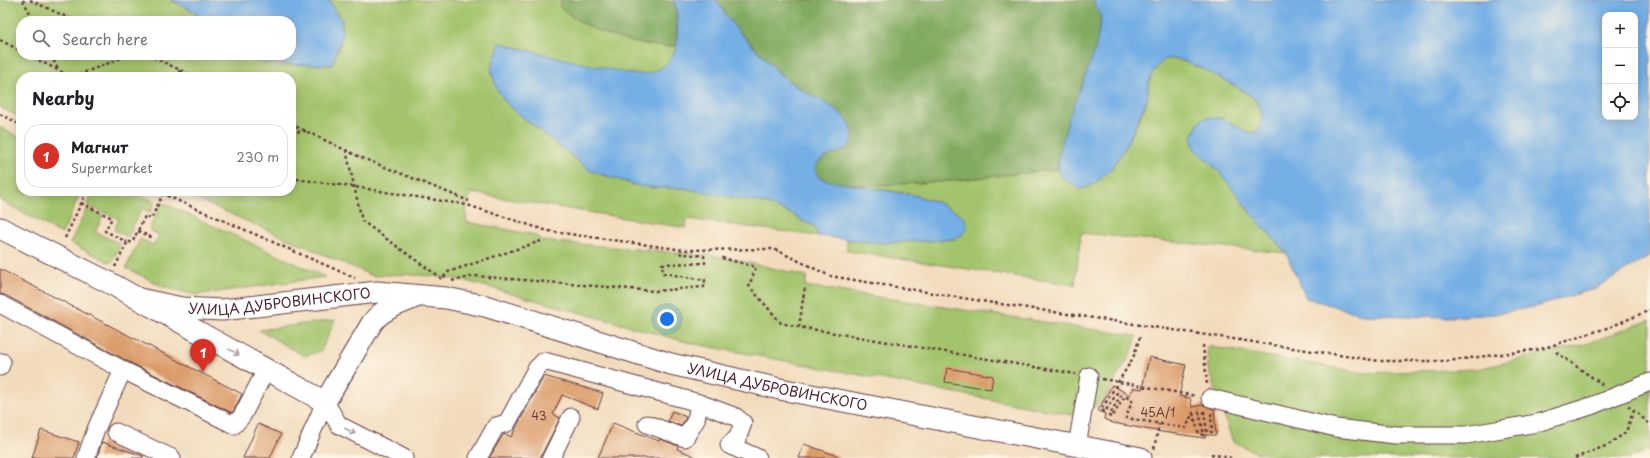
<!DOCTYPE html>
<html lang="en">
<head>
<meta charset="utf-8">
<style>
  body { margin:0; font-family:"Playpen Sans",sans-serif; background:#f2f2f2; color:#202124 }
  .controls { position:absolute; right:12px; top:12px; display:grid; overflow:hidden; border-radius:8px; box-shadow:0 2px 10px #0003 }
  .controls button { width:36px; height:36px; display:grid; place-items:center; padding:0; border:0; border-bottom:1px solid #e0e0e0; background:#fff; color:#202124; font:20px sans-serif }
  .you { position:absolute; left:667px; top:319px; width:14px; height:14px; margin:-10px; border:3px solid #fff; border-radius:50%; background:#1a73e8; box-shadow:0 0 0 6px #1a73e833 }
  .badge { display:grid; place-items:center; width:26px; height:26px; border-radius:50%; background:#d93025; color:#fff; font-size:13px; font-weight:700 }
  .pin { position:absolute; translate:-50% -33px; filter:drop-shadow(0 1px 2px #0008) }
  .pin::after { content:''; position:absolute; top:21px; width:14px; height:12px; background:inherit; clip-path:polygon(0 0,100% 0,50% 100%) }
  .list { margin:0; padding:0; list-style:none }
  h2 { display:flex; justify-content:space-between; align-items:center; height:52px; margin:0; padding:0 16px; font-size:17px }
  h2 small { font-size:13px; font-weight:400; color:#757577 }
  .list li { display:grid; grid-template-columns:26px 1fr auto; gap:12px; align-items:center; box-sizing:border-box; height:64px; margin:0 8px 8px; padding:0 8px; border:1px solid #e0e0e0; border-radius:16px }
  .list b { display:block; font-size:15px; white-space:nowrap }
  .list p { margin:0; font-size:13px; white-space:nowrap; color:#757577 }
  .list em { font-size:13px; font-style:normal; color:#757577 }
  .icon { flex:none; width:22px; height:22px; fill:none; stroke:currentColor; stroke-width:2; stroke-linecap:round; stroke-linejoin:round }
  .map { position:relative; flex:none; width:1650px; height:458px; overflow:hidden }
  .search { position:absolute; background:#fff; box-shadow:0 2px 10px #0003; left:16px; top:16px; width:280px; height:44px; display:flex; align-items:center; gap:10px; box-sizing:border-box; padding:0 14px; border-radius:16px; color:#757577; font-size:15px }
  .panel { position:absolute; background:#fff; box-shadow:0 2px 10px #0003; left:16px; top:72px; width:280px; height:124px; border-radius:16px }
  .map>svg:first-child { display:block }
  .green { fill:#a3c46c; stroke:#76724c }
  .forest { fill:#82aa60; stroke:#666446 }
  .water { fill:#75afe5; stroke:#606788; fill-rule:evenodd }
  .building { fill:#db9c6a }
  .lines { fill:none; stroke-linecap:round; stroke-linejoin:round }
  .minor-casing { stroke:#633b41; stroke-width:19 }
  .major-casing { stroke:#633b41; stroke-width:23 }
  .path { stroke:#633b41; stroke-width:2.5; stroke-dasharray:3 3; stroke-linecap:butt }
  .minor { stroke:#fff; stroke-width:17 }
  .major { stroke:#fff; stroke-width:21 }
  .oneway { stroke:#ae9aa0 }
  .labels { text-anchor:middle; stroke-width:4; stroke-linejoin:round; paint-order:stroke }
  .number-label { font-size:12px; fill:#6e3e3b }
  .street-label { font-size:14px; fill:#4a1f2b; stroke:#fcf5e5 }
</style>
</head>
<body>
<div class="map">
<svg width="1650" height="458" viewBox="0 0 1650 458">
  <rect width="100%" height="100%" fill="#fcf5e5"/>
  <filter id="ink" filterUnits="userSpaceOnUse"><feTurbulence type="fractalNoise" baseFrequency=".025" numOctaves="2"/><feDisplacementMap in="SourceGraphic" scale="8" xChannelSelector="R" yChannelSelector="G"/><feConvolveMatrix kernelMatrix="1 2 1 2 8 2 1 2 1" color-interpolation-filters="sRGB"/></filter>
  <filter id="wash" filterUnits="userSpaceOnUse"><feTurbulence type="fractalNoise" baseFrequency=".012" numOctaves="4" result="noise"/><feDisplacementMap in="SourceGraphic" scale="16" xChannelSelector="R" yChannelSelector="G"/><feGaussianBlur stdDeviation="0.9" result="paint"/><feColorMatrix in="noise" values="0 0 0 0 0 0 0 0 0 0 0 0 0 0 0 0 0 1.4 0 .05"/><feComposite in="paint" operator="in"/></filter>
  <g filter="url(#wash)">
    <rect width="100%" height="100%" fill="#f2dbbc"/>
    <path class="green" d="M0,0H170L186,7L207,21H21V55H238C256,62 281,69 300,64C313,61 326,55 339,50L342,36V20L329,0H561L560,7L666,47L677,45C673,60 664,70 648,74C634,77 617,71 602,68C568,60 534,52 500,43L509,106L591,171L639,186L658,188H683L768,204L794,215L804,222L814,226L818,236L687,219L686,228L471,193L467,205L466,222L535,235L542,241L718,256L722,258L724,257L807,276L805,286L1137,336L1131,354L1101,403L1078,416L690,343L466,281C432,275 407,273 373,276L178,191H291V77H21V118L0,107Z
      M1165,59C1170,59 1176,58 1180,60C1193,64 1250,91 1257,101C1263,110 1264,124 1256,133C1237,134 1231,112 1202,119L1196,128L1192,137L1194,148L1219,171L1251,213L1286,253L1081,233L1075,285L847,251V240L881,243L954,239L960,214L937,202L914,195L855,185L942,182L1058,169L1062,178L1118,159L1131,136L1147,102L1149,83L1154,69Z
      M0,127L21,138V191H81L62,234L0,200Z
      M93,191H130L155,202L151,212L142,208L128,237L114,230L119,219L87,205Z
      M161,202L325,277L196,295L164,287L126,268L140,239L154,245L159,235L149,230Z
      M87,208L103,216L95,232L121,244L111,263L70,243Z
      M335,320L321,351L304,356L259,330Z
      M1650,320V449L1630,458H1290L1255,452L1233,442L1208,369L1207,346L1364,373L1477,369L1586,344Z"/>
    <path class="forest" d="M561,0H667L675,2L677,20V45C644,51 583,30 560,7Z
      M717,0H1093L1101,16L1096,47L1059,156L1058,169C1019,173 843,197 819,177C816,175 816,172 815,169C818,157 836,153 847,148L849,122L840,113L787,80L730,22Z"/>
    <path class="water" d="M170,0H329L342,20V36L332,65C300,64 269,67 238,55H291V21H207L186,7Z
      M673,0H717C729,24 749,42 768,61C774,67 780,75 787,80C805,94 834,103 848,121C852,126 854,135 852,141C846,157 819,151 815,169L819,178L834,182L914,195L937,202L960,214L967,223L966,229L962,235L954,239L927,241L880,243L818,236L814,226L804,222L794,215L768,204L683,188H658L639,186L591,171L509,106L497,90L491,69L500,43C533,52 567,60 601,67C615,70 634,77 649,73C666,69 677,56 677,39C677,27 679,11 673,0Z
      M1093,0H1650V256L1596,288L1539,306L1495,314L1449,317L1364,315L1306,298L1286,253L1251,213L1219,171L1194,148L1192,137L1196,128L1202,119C1227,113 1231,127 1252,133L1256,132C1264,124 1263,110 1257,101C1250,92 1193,63 1180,60C1176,58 1170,59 1165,59C1156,67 1150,74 1148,87C1148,92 1148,98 1146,102C1145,106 1142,109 1141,113C1128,142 1114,180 1081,189L1062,178L1058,169L1059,156L1068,120L1083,82L1096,47L1101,17ZM1605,15H1635V117H1605Z"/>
    <g id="blocks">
      <path class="building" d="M0,269L242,394L234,410L232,413L129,362L5,295L0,294Z
        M1149,357L1186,365L1179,396L1190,398L1192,407L1203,405L1214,409L1216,435H1205V438L1162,432L1113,423L1104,419L1105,414L1098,411L1112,385L1129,395L1134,388L1142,389Z
        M947,368L993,376L991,389L945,382Z
        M544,376L603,393L598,409L562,395L553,414L560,418L540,458H489L503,435L506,434L511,437Z
        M672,411L686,417L681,426L668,421Z
        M613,423L659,441L660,439L678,446L677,449L699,458H598Z
        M258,424L281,434L270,458H243Z
        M41,430L79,442L74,458H32Z
        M102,442L143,456V458H97Z
        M804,444L838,456V458H799Z"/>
    </g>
  </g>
  <g filter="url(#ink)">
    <use href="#blocks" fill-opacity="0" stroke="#633b41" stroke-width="1"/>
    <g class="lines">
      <defs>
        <path id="minor" d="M0,304L123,370L234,425L242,416L266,370
          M0,367L2,362
          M1210,398L1336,428L1396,435H1466L1537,423L1591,406L1650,382
          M325,402L339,425L404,458
          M699,403L736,417L743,423L738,437L729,445L758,458
          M116,432L172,458
          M1077,446L1089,376
          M86,458L96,429L123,370
          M301,458L325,402
          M478,458L496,426L507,423L536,369L544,361L699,403L696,420L685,438L647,424
          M551,458L571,417"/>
        <g id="major">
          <path d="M0,228L108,282L325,402L372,323C383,308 400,304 416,297"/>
          <path id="s1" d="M139,299L182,308L222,310L377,292L446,298L485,306L671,364L780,389L1141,458"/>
        </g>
      </defs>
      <use href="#minor" class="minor-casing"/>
      <use href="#major" class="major-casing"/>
      <path class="path" d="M23,0L34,21
        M30,0L75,21
        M0,40L21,51
        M28,55L72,77
        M51,55L59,71
        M148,55L195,77
        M179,70L180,77
        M73,77L129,55
        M0,114L21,125
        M291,124L360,157L469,201
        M291,132L306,131
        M346,150L362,221L442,279L448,272L541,241
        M291,177L296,179L355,187L467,205L548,231L684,250L774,249L830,276L981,301L1379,361H1447L1541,349L1610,327L1650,310
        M156,191L355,278
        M81,203L112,218L105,231L127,242
        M138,231L153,238
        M65,238L87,191
        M722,258L756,267L749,286L781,323L799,327L1076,374
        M115,267L128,241L132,243L145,216L151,219L163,194
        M452,281L474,276L656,291L704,287L705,280L663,273L662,264L705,263L704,256L676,253
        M799,327L805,286
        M1140,337L1133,358L1101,410L1105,412L1117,393L1121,395L1109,416L1112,417L1125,396L1132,401L1126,418L1186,428L1193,412
        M1203,345L1207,384
        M1556,352L1603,385
        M1102,379L1196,396
        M1628,406L1650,424
        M1204,411L1207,432H1212L1211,412
        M1193,413L1199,434L1204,435L1199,412V409H1200
        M1154,449L1159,424
        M1211,454L1231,458
        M1575,458L1608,445L1626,432L1633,412"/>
      <use href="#minor" class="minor"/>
      <use href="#major" class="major"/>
    </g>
    <defs><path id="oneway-shaft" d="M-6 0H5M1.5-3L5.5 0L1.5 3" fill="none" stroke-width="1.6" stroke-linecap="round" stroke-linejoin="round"/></defs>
    <g class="oneway">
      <use href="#oneway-shaft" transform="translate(234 352) rotate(29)"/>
      <use href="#oneway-shaft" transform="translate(350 431) rotate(27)"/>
    </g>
  </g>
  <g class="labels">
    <g class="number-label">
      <text x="1158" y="417">45А/1</text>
      <text x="539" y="420">43</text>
    </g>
    <g class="street-label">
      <text dy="5" stroke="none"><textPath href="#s1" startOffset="142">УЛИЦА ДУБРОВИНСКОГО</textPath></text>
      <text dy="5" stroke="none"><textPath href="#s1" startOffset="653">УЛИЦА ДУБРОВИНСКОГО</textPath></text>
    </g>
  </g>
</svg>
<div class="controls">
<button>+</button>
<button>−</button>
<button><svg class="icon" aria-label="locate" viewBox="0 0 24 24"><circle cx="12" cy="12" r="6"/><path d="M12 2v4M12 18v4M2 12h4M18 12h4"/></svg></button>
</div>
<div class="you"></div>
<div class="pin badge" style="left:203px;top:372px">1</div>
<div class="search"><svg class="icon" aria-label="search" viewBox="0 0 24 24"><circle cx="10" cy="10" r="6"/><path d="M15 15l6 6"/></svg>Search here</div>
<section class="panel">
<h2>Nearby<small></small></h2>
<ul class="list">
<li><span class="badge">1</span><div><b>Магнит</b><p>Supermarket</p></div><em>230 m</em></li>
</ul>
</section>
</div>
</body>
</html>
